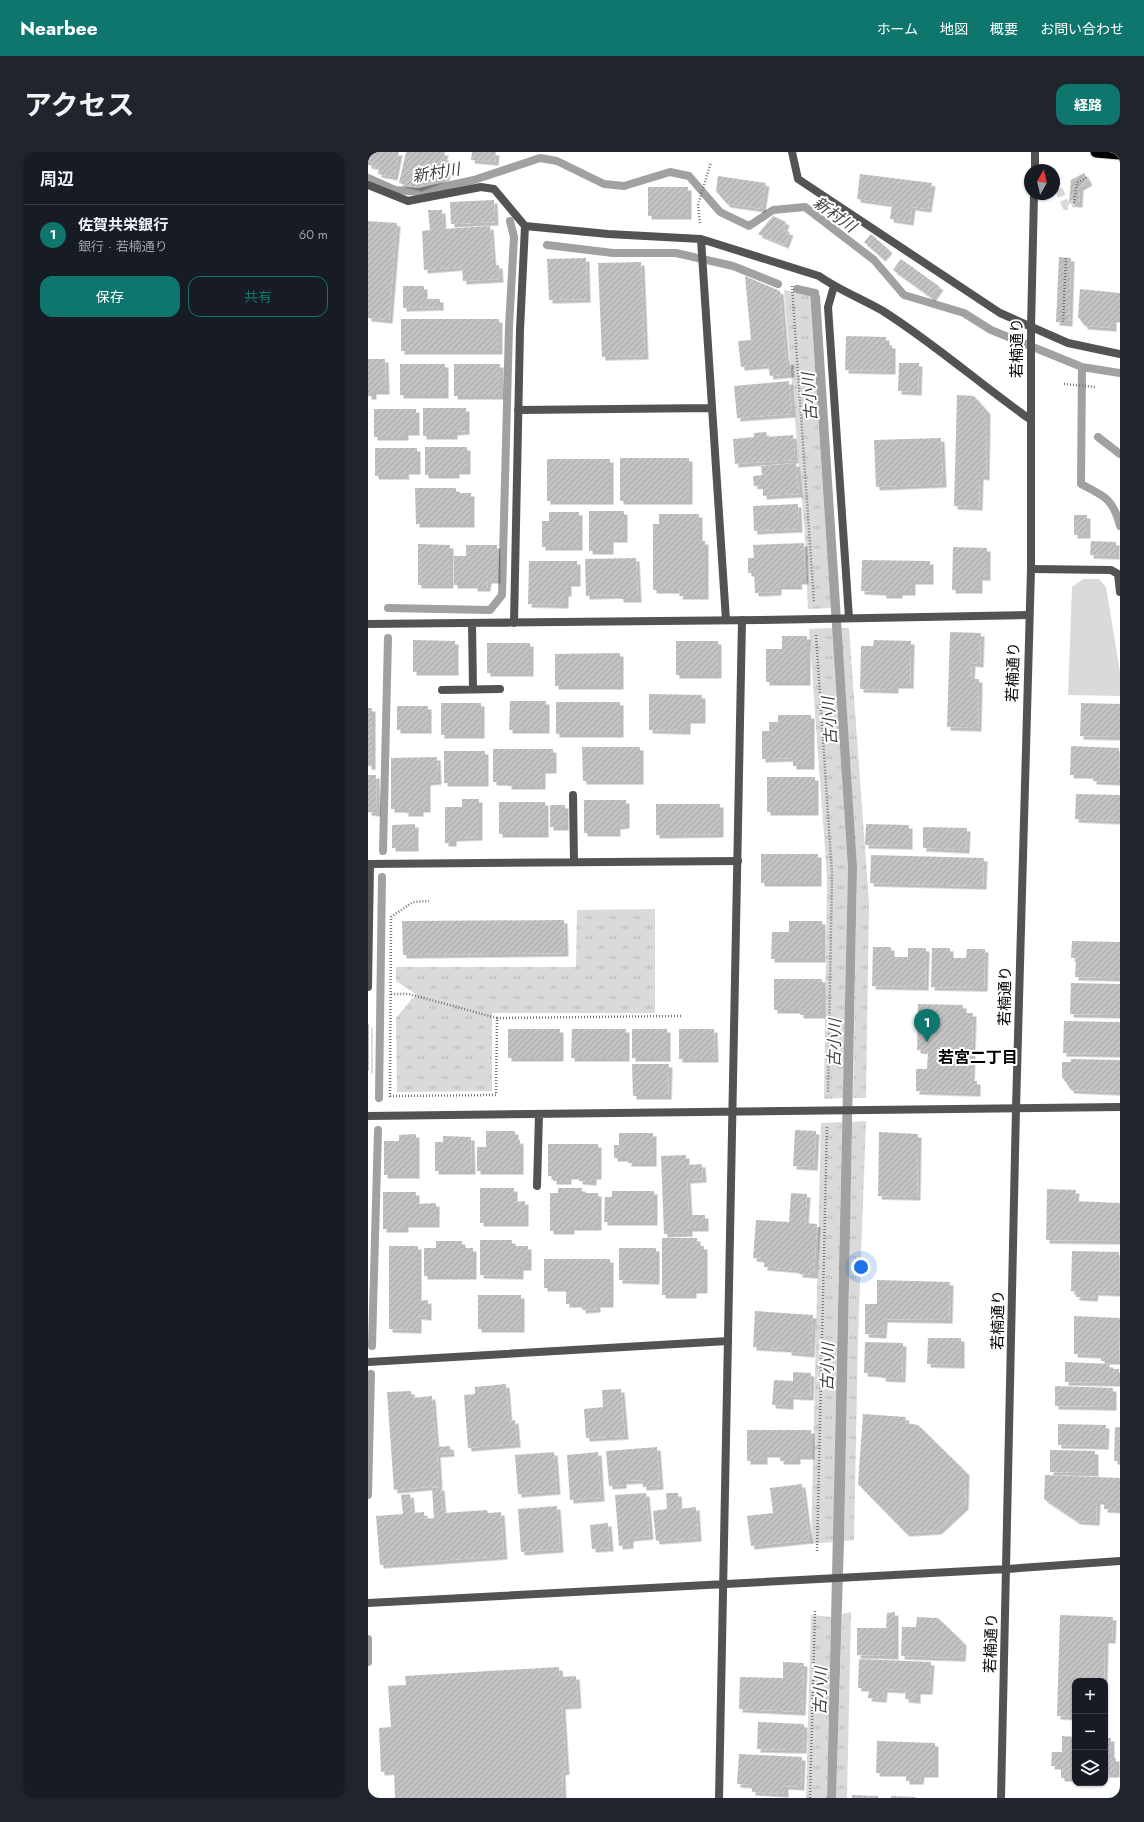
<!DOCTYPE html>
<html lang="ja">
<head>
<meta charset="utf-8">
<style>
  body { margin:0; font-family:Jost,"Noto Sans JP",sans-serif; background:#20242c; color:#f1f3f6 }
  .controls { position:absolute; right:12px; bottom:12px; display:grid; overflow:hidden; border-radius:8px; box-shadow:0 1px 3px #0004 }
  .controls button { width:36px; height:36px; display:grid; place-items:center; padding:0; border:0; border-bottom:1px solid #363941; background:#171b24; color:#f1f3f6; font:20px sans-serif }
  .compass { position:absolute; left:656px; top:12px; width:36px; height:36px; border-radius:50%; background:#171b24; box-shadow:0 1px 3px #0004; rotate:8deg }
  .you { position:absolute; left:493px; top:1115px; width:14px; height:14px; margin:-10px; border:3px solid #fff; border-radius:50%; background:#1a73e8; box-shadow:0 0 0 6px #1a73e833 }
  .badge { display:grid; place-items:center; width:26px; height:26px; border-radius:50%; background:#0f766e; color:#fff; font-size:13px; font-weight:700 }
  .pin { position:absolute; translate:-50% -33px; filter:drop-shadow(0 1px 2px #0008) }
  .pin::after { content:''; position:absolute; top:21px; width:14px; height:12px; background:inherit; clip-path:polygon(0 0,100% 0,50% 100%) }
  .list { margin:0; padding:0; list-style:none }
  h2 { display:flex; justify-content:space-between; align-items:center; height:52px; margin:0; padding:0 16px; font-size:17px }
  h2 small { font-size:13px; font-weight:400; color:#9ea1a6 }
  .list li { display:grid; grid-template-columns:26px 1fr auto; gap:12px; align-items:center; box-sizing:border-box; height:60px; padding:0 16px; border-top:1px solid #363941 }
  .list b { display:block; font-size:15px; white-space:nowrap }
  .list p { margin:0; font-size:13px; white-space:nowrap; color:#9ea1a6 }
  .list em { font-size:13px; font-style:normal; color:#9ea1a6 }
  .actions { display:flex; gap:8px; padding:12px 16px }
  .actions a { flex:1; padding:9px 0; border:1px solid #0f766e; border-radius:12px; text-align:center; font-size:14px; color:#0f766e }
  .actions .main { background:#0f766e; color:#fff }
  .icon { flex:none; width:22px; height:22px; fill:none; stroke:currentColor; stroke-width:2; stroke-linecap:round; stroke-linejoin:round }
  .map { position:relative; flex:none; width:752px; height:1646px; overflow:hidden; border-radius:12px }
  header { display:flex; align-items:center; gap:24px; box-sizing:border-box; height:56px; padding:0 20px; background:#0f766e; color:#fff }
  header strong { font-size:19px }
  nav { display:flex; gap:22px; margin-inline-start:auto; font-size:14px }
  .intro { display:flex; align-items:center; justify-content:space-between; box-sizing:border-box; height:96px; padding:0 24px }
  h1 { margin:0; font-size:28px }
  .button { padding:10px 18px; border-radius:12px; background:#0f766e; color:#fff; font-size:14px; font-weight:700 }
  main { display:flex; gap:24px; padding:0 24px }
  aside { flex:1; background:#171b24; border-radius:12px; box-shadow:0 1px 3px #0004 }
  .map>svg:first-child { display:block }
  .grass { fill:url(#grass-tufts) }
  .park { fill:#dadada }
  .water { fill:#a1a1a1 }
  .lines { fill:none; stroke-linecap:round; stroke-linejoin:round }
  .stream { stroke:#a1a1a1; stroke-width:8 }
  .building { fill:url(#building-hatch); filter:url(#shadow) }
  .pedestrian-tunnel { stroke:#d9d9d9; stroke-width:8; stroke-dasharray:8 4; stroke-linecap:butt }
  .trunk-casing { stroke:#dbdbdb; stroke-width:13 }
  .path { stroke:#757575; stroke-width:2.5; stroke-dasharray:1 2; stroke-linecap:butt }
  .minor { stroke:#535353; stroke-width:8 }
  .tertiary { stroke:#535353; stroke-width:8 }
  .trunk { stroke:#000; stroke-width:11 }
  .labels { text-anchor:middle; stroke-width:4; stroke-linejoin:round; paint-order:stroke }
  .street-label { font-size:15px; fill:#000; stroke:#fff }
  .water-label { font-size:16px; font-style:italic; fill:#424242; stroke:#fff }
  .neighbourhood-label { font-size:16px; font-weight:bold; fill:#000; stroke:#fff }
</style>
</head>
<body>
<header>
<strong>Nearbee</strong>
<nav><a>ホーム</a><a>地図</a><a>概要</a><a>お問い合わせ</a></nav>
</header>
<div class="intro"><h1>アクセス</h1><a class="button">経路</a></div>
<main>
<aside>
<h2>周辺<small></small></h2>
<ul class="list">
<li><span class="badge">1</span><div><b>佐賀共栄銀行</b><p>銀行 · 若楠通り</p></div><em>60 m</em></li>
</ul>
<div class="actions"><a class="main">保存</a><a>共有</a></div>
</aside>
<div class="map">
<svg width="752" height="1646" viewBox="0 0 752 1646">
  <defs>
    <pattern id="grass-tufts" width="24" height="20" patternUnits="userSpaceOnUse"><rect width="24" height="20" fill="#dadada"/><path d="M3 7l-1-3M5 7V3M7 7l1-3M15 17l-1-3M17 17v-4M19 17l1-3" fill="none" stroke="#b9b9b9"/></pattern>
    <pattern id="building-hatch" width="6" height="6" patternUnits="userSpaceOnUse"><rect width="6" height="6" fill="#c3c3c3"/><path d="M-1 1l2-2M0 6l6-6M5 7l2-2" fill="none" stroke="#a6a6a6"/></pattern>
    <filter id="shadow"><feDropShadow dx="3.5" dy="3.5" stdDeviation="0" flood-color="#0004"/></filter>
  </defs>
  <rect width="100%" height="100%" fill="#fff"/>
  <path class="grass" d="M416,138L442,143L463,456L440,457L437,384Z
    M465,476L480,716L475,946L456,947L459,725L441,477Z
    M473,476H481L501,751L498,946H485L489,715Z
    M287,757V861H124V939L29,940L28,866L48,842L28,829V815H208L209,758Z
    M498,969L490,1186L486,1388L476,1389L484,970Z
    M474,970L465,1390L443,1392L453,971Z
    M483,1460L479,1646H468L474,1462Z
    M443,1463L463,1465L459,1646H438Z"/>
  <path class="park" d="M715,427H731L738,435L752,520V544L700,543L704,435Z"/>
  <path class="water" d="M449,138L452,144L489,715L476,1389L468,1646H459L480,716L442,140Z"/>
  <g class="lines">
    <path class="stream" d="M0,26L27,38L51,40L106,28L172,6L189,9L236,32L256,34L302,20L321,24L352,60L381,74L405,58L437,55L506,108L536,143L596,161L623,178L714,215L752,221
      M179,93L245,101H308L365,114L410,132
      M429,137L447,141
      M714,215L713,332C736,344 745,346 752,374
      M730,285L752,302
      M20,456L122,458L134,443L141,175L146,85L142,69
      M15,699L20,486
      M11,946L14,725
      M4,1194L10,978
      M0,1343L3,1222
      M0,1510V1487"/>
  </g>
  <path class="building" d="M0,0H31L26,25L10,22L11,15L0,13Z
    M38,0H77L75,7L82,9L78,25L50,36L31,31Z
    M104,0H128L127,10L103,8Z
    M716,21L721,30L712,35L711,52L701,51L703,28Z
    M492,22L564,31L560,57L544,55L542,70L522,67L524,52L489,47Z
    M350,24L398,31L394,57L359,52L348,39Z
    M280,35H320V64H280Z
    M126,48L127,70L83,72L82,50Z
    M60,58H74L75,77L122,74L125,113H131L132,127L95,129L94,115L56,118L54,79L62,78Z
    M405,64L418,70L415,78L422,80L417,93L390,82Z
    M0,69L29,71L21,168L0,166Z
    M503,82L521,98L514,106L496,90Z
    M691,105L703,106L701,171L688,170Z
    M218,106L219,147L181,148L179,107Z
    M533,107L572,135L564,146L525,118Z
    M273,110L277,204L234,205L230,111Z
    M377,124L412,139L418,210L422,209L423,222L402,224L400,213L373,215L370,189L383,188Z
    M35,134H56V147H72V155L35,156Z
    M712,137L752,141V167H745V176L717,174L710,165Z
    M33,167H131V199H33Z
    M478,184L518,185V193H524V219L477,218Z
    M0,207H17L18,239H5V244H0Z
    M531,211H551L550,240L530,239Z
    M32,212H77V243H32Z
    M86,212H132V244H86Z
    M421,229L424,262L369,266L366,234Z
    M589,243L606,244L619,259L618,325L612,324L611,355L586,354Z
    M55,256H98V279L86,280V284H55Z
    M6,257H48V280H37V285H6Z
    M398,280L399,285L425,283L427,308L367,312L365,287L386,285V281Z
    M573,286L575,332L508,335L506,288Z
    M57,295H99V319H88V323H57Z
    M7,296H49V319H37L38,324H7Z
    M252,306H321V349H252Z
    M179,307H242V349H179Z
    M428,311L431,342L395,344V333L386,334L385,324L394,323L393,314Z
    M47,336H88V341H103V372H48Z
    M430,352L431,377L386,379L385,354Z
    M221,359H256V387H242V399H221Z
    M181,360H211V395H174V369H181Z
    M291,362H331V389H337V444H311L312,438H285V372H291Z
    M706,363H719V383H706Z
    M723,389L748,390V404L722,403Z
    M436,391L437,429H430L431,434H410V440L387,441L386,421H380V406H386L385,393Z
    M50,392L82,393V433H50Z
    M98,393H129V428H120L119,436H106V433H86V404H98Z
    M585,395L619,396V425H611V438H584Z
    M268,406L270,447H252V443L218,444L217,407Z
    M494,408L562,409V429H544V440H531V443H515V440L493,439Z
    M161,409H209V431H200V441H197V453L160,452Z
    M582,480L613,481L612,512L604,511L603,527H611L610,576L579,575Z
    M414,484H439V530H398V497H414Z
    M45,488L87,489V520H45Z
    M506,488L543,489L542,533H527V538L492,537L493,494H505Z
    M308,489H350V523H308Z
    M119,491H162V521H119Z
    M252,501V534H187V502Z
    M281,542L334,543V568H319V579L281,578Z
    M142,549H178V578H141Z
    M188,550H252V582H188Z
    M73,551H113V583H73Z
    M713,551L752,552V585L712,584Z
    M29,554H60V578H29Z
    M0,556H4V614H0Z
    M410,563H443V614H425V606L394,607V579H401V570H410Z
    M703,594L751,596L752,630L725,629V623H702Z
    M214,595H272V629H215Z
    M125,597H185V618H174V634H140V630H125Z
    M76,599H117V631H76Z
    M69,605L70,629L59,630V657H52V661H37V657H23V606Z
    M0,623H8L9,661L0,660Z
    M399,625H447V660H399Z
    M708,642L752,643V669L707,667Z
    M94,647H111V685L85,686V691H77V655H94Z
    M216,648H258V673L249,674V681H216Z
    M131,650H177V682H131Z
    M288,652H352V682L288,683Z
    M182,653H197V675H182Z
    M47,672V696H24V673Z
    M498,672L541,673V694L497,693Z
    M555,675L599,676L598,698L555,696Z
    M393,702H450V731H393Z
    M503,703L616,706L615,734L502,731Z
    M196,768L197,801L35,803L34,769Z
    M421,769H454V807H403L404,780H421Z
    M704,789L752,790V826L707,825L708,806H703Z
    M505,795H523V805H540V796H558L557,835L504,834Z
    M564,796H582V806H598L599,797H617L616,836L563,835Z
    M406,827H454V863H432V858H406Z
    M703,831L752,832V863L702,862Z
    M550,852L595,853V861H605L603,929H609V941L548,939V917H559L560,899L549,898Z
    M696,869L752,870V902L695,901Z
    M0,872H1V918H0Z
    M140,877H192V906H140Z
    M204,877H258V906H203Z
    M264,877H299V906H264Z
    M311,877H346L347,907H311Z
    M703,907L752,908V940L703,938L694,925V910H703Z
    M264,912H301L300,944H265Z
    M427,978L448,979L446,1015L425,1014Z
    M118,979H147V989L152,988V1019H109V995H118Z
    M511,980L550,982L549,1045L510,1044Z
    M251,981H285V1011H260V1006H246V993H251Z
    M48,982V1023H16V989H31V983Z
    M75,984L103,985L104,1019H67V990H75Z
    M180,992H230V1024H225V1030L211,1029V1024H200V1029H185V1024H180Z
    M318,1003V1013L334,1012L335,1027L319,1028L321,1063H337V1076H321V1081L296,1082L293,1004Z
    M112,1036H146V1050L157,1049V1071H112Z
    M190,1036H214V1041H230V1075H203V1079H182V1041H190Z
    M679,1037L708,1038L707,1049L752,1051V1089L678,1088Z
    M244,1039H286V1070H236L237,1045H244Z
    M15,1040H48V1052L68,1051V1072H37V1077H15Z
    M423,1041L439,1042L437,1071L449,1072L446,1123L431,1122V1118L396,1115V1107L385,1106L388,1068L421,1070Z
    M294,1086H329V1094H336V1138H325V1143H294Z
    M112,1088H144V1094H160V1115H152V1124L112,1123Z
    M68,1089H94V1096H105V1124H56V1096H68Z
    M21,1094H50V1149L60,1148V1165L50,1164V1178L21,1177Z
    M251,1096H288V1129L251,1128Z
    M704,1099L751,1100L752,1141L727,1140L726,1146L708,1145V1140L703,1139Z
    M176,1107H242V1152H229V1157L214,1158V1152H198V1136H176Z
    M509,1128L582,1130L581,1168L516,1167L515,1183L497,1182V1152H509Z
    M110,1143H153V1177H110Z
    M387,1159L445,1163L443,1202L420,1200V1197L385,1195Z
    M706,1164L752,1166L751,1209H733V1203L706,1202Z
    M560,1186H593V1213L559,1212Z
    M497,1190L535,1191L534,1227L514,1226V1222L496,1221Z
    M697,1210L742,1212L741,1217H751V1231L697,1230Z
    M425,1220L443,1221L442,1245L422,1244V1254L404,1253L406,1228L425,1229Z
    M138,1232L141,1269L147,1268L149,1292L100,1296L96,1243L107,1242V1235Z
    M687,1234L745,1236V1255L687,1254Z
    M253,1237L257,1284L218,1286L216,1257L235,1255L234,1238Z
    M43,1239L44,1246L64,1244L68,1295L82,1294L83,1301L69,1302L71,1334L26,1338L19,1240Z
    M495,1262L538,1265L537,1271L550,1273L598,1320L597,1354L570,1379L538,1381L490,1332Z
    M690,1272L738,1273L737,1294L690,1293Z
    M747,1275H752V1309H746Z
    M379,1278H443V1304H429V1309H412V1302H396V1309H379Z
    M289,1295L292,1334L275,1335L274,1328L255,1329V1333L241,1334L238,1299Z
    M682,1298L727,1299V1321L682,1320Z
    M186,1300L189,1339L150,1342L147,1303Z
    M230,1300L233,1346L202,1348L199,1303Z
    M677,1323L752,1326V1358L736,1357V1349H729L728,1370L709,1369L676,1347Z
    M434,1332L441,1388L383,1394L379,1364L405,1361L402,1336Z
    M73,1335L75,1361L119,1358L120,1361L133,1360L136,1404L12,1413L8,1364L35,1362L33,1343L42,1342L44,1361L56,1360V1367L66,1366L64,1336Z
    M278,1341L282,1384L262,1386V1393L251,1394L247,1343Z
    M298,1341H310L311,1357L328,1355L330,1386L288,1389L285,1359L299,1357Z
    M189,1354L192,1397L153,1400L150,1357Z
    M240,1371L242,1396L224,1397L222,1373Z
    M527,1460V1504L489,1503V1476H518L519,1461Z
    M692,1463L745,1465L744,1488H737L736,1529H707V1565L689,1564Z
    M549,1465L570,1466L595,1490L594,1506L533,1504L534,1475H548Z
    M491,1507L563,1510L561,1539H549V1548L537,1547L538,1538L516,1537L515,1547L500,1546L501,1536H490Z
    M415,1510L436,1511L434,1560L371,1557L372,1525L415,1526Z
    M191,1515L192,1525L208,1524L210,1553L194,1554L198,1619L194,1620L195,1646H27L26,1619L13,1620L11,1576L23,1575L20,1534L38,1533L37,1524Z
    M390,1570L436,1572L435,1598L389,1597Z
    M694,1584L707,1585V1621H702L701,1626H693V1614H683L684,1600H694Z
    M737,1586H743V1606H748V1622H737Z
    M509,1589L567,1591V1622H553L552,1629H538V1621H508Z
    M371,1602L434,1605L433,1635L417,1634V1642L384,1640V1633L369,1632Z
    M484,1643L510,1644V1646H484Z
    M523,1644L548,1645V1646H523Z"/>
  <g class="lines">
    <path class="pedestrian-tunnel" d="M686,26L698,54L706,51"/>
    <defs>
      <path id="trunk" d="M728,0L752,2"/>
    </defs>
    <use href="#trunk" class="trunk-casing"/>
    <path class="path" d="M706,51L709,31L719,25
      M332,71L330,53L343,10
      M424,134L446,450
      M695,170L698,106
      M696,232L728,235
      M448,483L464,722L460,941
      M129,866L314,864
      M22,944L128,943L129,866L41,842H23
      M22,945L23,765L45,750L61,749
      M449,1399L459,974
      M442,1646L447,1459"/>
    <path class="minor" d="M424,0L430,27L632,161L700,191L752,202
      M0,33L40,49L113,35L126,37L157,74L152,178L146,471
      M157,74L240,82L333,87L451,124C471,138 494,147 515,159C567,192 613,233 663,268
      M333,87L358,468
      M466,134L460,155L481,466
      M150,258L344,256
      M663,417L743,418L750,422L752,440
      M104,471L105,537
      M0,472L393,468L661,463
      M74,538L132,537
      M205,643L206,710
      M0,712L370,709
      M0,835L2,712
      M0,964L752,955
      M169,1034L171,962
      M0,1210L360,1189"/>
    <path class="tertiary" d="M667,18V0
      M0,1451L639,1417L752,1409
      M351,1646L374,468
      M633,1646L648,956L663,417V176L666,42"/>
    <use href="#trunk" class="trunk"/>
  </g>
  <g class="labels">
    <g class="street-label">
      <text transform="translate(649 196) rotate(-90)" y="5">若楠通り</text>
      <text transform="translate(645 520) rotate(-88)" y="5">若楠通り</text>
      <text transform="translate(637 844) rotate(-89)" y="5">若楠通り</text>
      <text transform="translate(630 1168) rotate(-89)" y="5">若楠通り</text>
      <text transform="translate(623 1491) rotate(-88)" y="5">若楠通り</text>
    </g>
    <g class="water-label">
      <text transform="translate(68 20) rotate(-9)" y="6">新村川</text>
      <text transform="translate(467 62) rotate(36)" y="6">新村川</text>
      <text transform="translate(441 245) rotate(-94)" y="6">古小川</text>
      <text transform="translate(461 569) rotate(-94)" y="6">古小川</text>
      <text transform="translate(466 891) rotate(-89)" y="6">古小川</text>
      <text transform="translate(459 1215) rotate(-89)" y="6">古小川</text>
      <text transform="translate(452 1539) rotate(-89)" y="6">古小川</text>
    </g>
    <g class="neighbourhood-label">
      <text x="610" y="911">若宮二丁目</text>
    </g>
  </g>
</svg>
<div class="controls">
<button>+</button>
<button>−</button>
<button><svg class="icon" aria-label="layers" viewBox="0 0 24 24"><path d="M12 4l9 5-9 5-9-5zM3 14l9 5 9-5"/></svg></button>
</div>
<svg class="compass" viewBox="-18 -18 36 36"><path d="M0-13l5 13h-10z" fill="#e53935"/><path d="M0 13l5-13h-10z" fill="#9ea1a6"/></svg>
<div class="you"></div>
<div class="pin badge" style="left:559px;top:890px">1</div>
</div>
</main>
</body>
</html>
